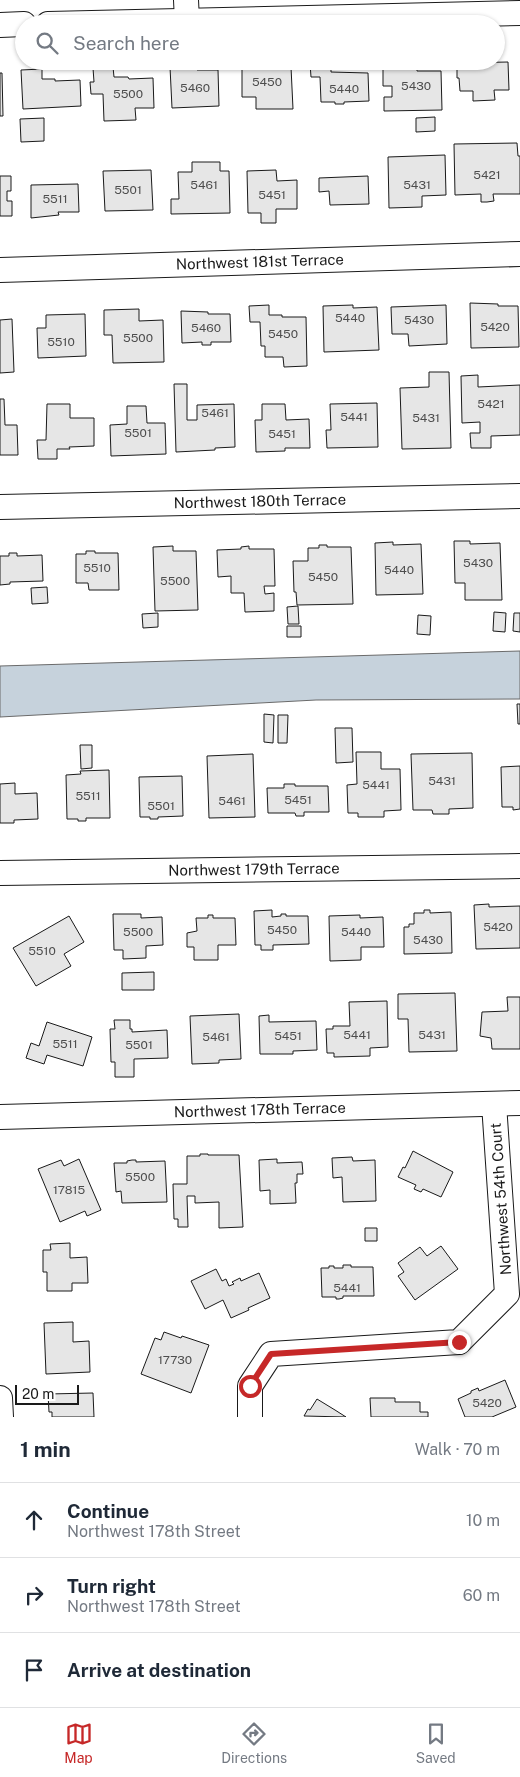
<!DOCTYPE html>
<html lang="en">
<head>
<meta charset="utf-8">
<style>
  body { margin:0; font-family:"Public Sans",sans-serif; background:#f2f2f3; color:#1f2937 }
  .scale { position:absolute; left:15px; bottom:12px; width:64px; box-sizing:border-box; padding-left:5px; border:2px solid #1a1a1a; border-top:0; font-size:14px; line-height:18px; white-space:nowrap; color:#1a1a1a; -webkit-text-stroke:4px #fff; paint-order:stroke }
  .stop { position:absolute; width:15px; height:15px; margin:-11px; border:4px solid #c62828; border-radius:50%; background:#fff }
  .stop.end { background:#c62828; border-color:#fff; box-shadow:0 1px 5px #0008 }
  .list { margin:0; padding:0; list-style:none }
  h2 { display:flex; justify-content:space-between; align-items:center; height:65px; margin:0; padding:0 20px; font-size:21px }
  h2 small { font-size:16px; font-weight:400; color:#747a83 }
  .list li { display:grid; grid-template-columns:32px 1fr auto; gap:15px; align-items:center; box-sizing:border-box; height:75px; padding:0 20px; border-top:1px solid #e0e1e3 }
  .list b { display:block; font-size:19px; white-space:nowrap }
  .list p { margin:0; font-size:16px; white-space:nowrap; color:#747a83 }
  .list em { font-size:16px; font-style:normal; color:#747a83 }
  .icon { flex:none; width:28px; height:28px; fill:none; stroke:currentColor; stroke-width:2; stroke-linecap:round; stroke-linejoin:round }
  .map { position:relative; flex:none; width:520px; height:1417px; overflow:hidden }
  .search { position:absolute; background:#fff; box-shadow:0 1px 4px #0004; left:15px; right:15px; top:15px; height:55px; display:flex; align-items:center; gap:12px; box-sizing:border-box; padding:0 18px; border-radius:28px; color:#747a83; font-size:19px }
  .sheet { height:290px; background:#fff }
  nav { display:flex; justify-content:space-around; align-items:center; box-sizing:border-box; height:70px; border-top:1px solid #e0e1e3; background:#fff; font-size:14px; color:#747a83 }
  nav a { display:grid; justify-items:center; gap:2px }
  nav .on { color:#c62828 }
  .map>svg:first-child { display:block }
  .water { fill:#c6d2dc; stroke:#6a6a6a }
  .building { fill:#e6e6e6; stroke:#1a1a1a }
  .lines { fill:none; stroke-linecap:round; stroke-linejoin:round }
  .minor-casing { stroke:#1a1a1a; stroke-width:26 }
  .minor { stroke:#fff; stroke-width:24 }
  .route { stroke:#c62828; stroke-width:6 }
  .labels { text-anchor:middle; stroke-width:4; stroke-linejoin:round; paint-order:stroke }
  .number-label { font-size:12px; fill:#4d4d4d }
  .street-label { font-size:15px; fill:#1a1a1a; stroke:#fff }
</style>
</head>
<body>
<div class="map">
<svg width="520" height="1417" viewBox="0 0 520 1417">
  <rect width="100%" height="100%" fill="#fff"/>
  <path class="water" d="M520,651V699L316,700L0,717V666Z"/>
  <path class="building" d="M383,61H402V69H417V71H441L442,110L384,111V97H392V86H383Z
    M331,62V72L368,73L369,101L344,102V104H335V102H321L320,77H311L310,63Z
    M508,62L509,90H494L495,100L473,101V91H460L459,78H457V63Z
    M255,63V68L291,67L293,109H256V97H242V64Z
    M197,65V70H218L219,106L172,108L170,67Z
    M113,67L114,77H128L129,79L153,78L154,108H135L136,120L104,121L103,94H91L90,82H94L93,68Z
    M42,69V79H55V81L80,80L81,106L23,109L21,70Z
    M0,73H2L3,116H0Z
    M435,117V131L416,132V118Z
    M44,118V141L21,142L20,119Z
    M517,143L518,156H520V194H493L494,201L487,202H481V194L455,195L454,144Z
    M445,155L446,195L422,196V207L389,208L388,157Z
    M192,162H220V171H229L230,213L171,214V199H179L178,172H192Z
    M151,170L153,210L105,211L103,171Z
    M276,170L277,181L297,180V209H276V223H261V213H248L247,171Z
    M0,176H11V191H7V201H12V216H0Z
    M368,176L369,204L330,205L329,191L319,192V178Z
    M78,184L79,212H58L59,215L31,218V185Z
    M470,303L498,304V306H518L519,347L471,348Z
    M269,305V315H282V317H306L307,366L284,367L283,357H265V346H261L260,322H250L249,306Z
    M353,305V308L377,307L379,350L324,352L323,306Z
    M446,305L447,344L409,346L408,334H392L391,307Z
    M139,309V321L163,320L164,362L113,363L112,335H104V310Z
    M181,311L208,312V314H230L231,342H211V345H202V342L182,343Z
    M85,314L86,356L38,358L37,328H46V315Z
    M12,319L14,372L0,373V320Z
    M429,372H449L451,448L402,449L400,388L429,387Z
    M478,375V387L520,385V435L491,436V448H471L470,433H480V422L462,423L461,376Z
    M174,384H187V420H197V405L234,404L235,447L215,448V450L176,452Z
    M0,399H4L5,425H17L18,455H0Z
    M377,403L378,447L327,448L326,430H331L330,404Z
    M47,404H70V418H94V446L69,447L70,449H57V459H38L37,440H46Z
    M262,404H285L286,420L309,419L310,448H285V451L256,452L255,420H262Z
    M127,406H146L147,423H165L166,454L111,456L110,425L127,424Z
    M454,541H470V544L500,543L502,600H465V583H455Z
    M393,542V545L421,544L423,594L376,595L375,543Z
    M319,545H327V547H351L353,604L297,605L296,592H294L293,561H308V548H319Z
    M173,546V551H196L198,610L155,611L153,547Z
    M249,546V549H274L275,586H264L265,594L274,593V611L245,612L244,593H231V576L218,577L217,550L241,549V547Z
    M86,551H95V553H118L119,590H89L88,583H76V554H86Z
    M9,553H17V556L42,555L43,581L10,582V584L0,585V556H9Z
    M47,587L48,603L32,604L31,588Z
    M298,606L299,624H288L287,607Z
    M494,612L506,613L505,632L493,631Z
    M158,613V627L143,628L142,614Z
    M514,613H520V632L513,631Z
    M418,615L431,616L430,635L417,634Z
    M287,626H301V637H287Z
    M517,704H520V724H518Z
    M264,714L274,715L273,743L264,742Z
    M278,715H288L287,743H278Z
    M335,728H352L353,762L336,763Z
    M80,745H92V768L81,769Z
    M356,752H381V769H400L401,810L384,811V817H358V813H348L347,785L357,784Z
    M472,753L473,808L449,809V814H433L432,810H413L411,754Z
    M253,754L255,817L209,818L207,756Z
    M520,766V809L513,810V807H502L501,767Z
    M109,770L110,818H86V821H78V819H67L66,775L81,774L80,771Z
    M182,776L183,816L158,817V819H150V817H140L139,777Z
    M15,783V794L37,793L38,819L14,820V823H0V784Z
    M284,784H295V786H328L329,812H304V816H296L295,813H268L267,788H284Z
    M489,904V907L520,906V948L476,949L474,905Z
    M272,910V917L281,916V914H286V916H308L309,944L273,945V950H261V945H255L254,911Z
    M424,910H430V913L451,912L452,953L404,954V927H409V924H414V913H424Z
    M113,914H141V918L162,917L163,945L146,946V958L123,959V950H114Z
    M208,915H213V918H235L236,945H218V960H194V947H187V933L197,931L196,918H208Z
    M360,915V918L383,917L384,947H361V960L330,961L329,916Z
    M69,916L84,942L64,954L71,966L36,986L13,948Z
    M154,972V990H122V973Z
    M455,993L457,1051L409,1052L408,1019H398V994Z
    M507,997H520V1049H492L491,1038L480,1036L482,1012L508,1011Z
    M387,1001L388,1047L370,1048V1056L334,1057V1053H327L326,1029H333V1026H350L349,1002Z
    M239,1014L241,1059L219,1060V1063L192,1064L190,1016Z
    M269,1015V1022L316,1021L317,1050L293,1051V1054H260L259,1016Z
    M114,1020H130V1029H132V1032L167,1030L168,1058L134,1059V1077H115V1062H111L110,1029H115Z
    M47,1022L92,1037L83,1066L47,1055L44,1064L26,1058L31,1043L39,1046Z
    M413,1151L453,1172L441,1197L423,1189L421,1192L414,1189L416,1185L398,1177L403,1167L405,1168Z
    M200,1154H208V1155H239L243,1227L219,1228V1202L195,1203V1196H187L188,1227H178V1219H174L173,1184H187V1156H200Z
    M352,1157L353,1161L375,1160L376,1201L343,1202L342,1177L333,1178L332,1158Z
    M79,1159L101,1210L87,1216L85,1211L60,1222L38,1169L61,1160L64,1166Z
    M277,1159V1163L302,1162L303,1174H297V1183H295L296,1203L270,1204V1190L260,1191L259,1160Z
    M132,1160H136V1162L165,1161L167,1202L122,1203L121,1191L116,1192L114,1163H127V1161Z
    M365,1228H377V1241H365Z
    M70,1243V1258L87,1257L88,1283H72V1291H47V1272H43V1250H51L50,1244Z
    M441,1246L458,1269L415,1300L398,1276L404,1272L398,1263L420,1247L427,1256Z
    M343,1265H351V1267H373L374,1296H343V1298L339,1299H336V1297H322L321,1268H329V1266H334V1268H343Z
    M216,1269L222,1281L226,1279L229,1286L234,1284L232,1282L240,1278L241,1281L259,1273L270,1298L248,1308L249,1310L231,1318L223,1300L205,1309L191,1281Z
    M73,1322V1342L89,1341L90,1372L46,1374L44,1323Z
    M164,1332L181,1338L182,1336L209,1345L191,1393L141,1374L155,1338L161,1340Z
    M505,1380L516,1407L492,1417H465L458,1399L471,1393V1391L478,1388L479,1391Z
    M93,1393L94,1417H52V1412H49L48,1394Z
    M370,1398H395V1402H420V1412H428V1417H371Z
    M317,1399L335,1410L346,1417L304,1416L308,1409L310,1410Z"/>
  <g class="lines">
    <defs>
      <g id="minor">
        <path d="M186,0L187,21"/>
        <path d="M48,24L520,13"/>
        <path d="M0,25L24,24"/>
        <path id="s1" d="M0,270L520,254"/>
        <path id="s2" d="M0,507L520,496"/>
        <path id="s3" d="M0,873L520,866"/>
        <path id="s4" d="M0,1117L520,1103"/>
        <path d="M0,1398L1,1417"/>
        <path d="M250,1417V1386L271,1354L459,1342L507,1294L494,1104"/>
      </g>
    </defs>
    <use href="#minor" class="minor-casing"/>
    <use href="#minor" class="minor"/>
  </g>
  <g class="lines">
    <path class="route" d="M250,1386L271,1354L459,1342"/>
  </g>
  <g class="labels">
    <g class="number-label">
      <text x="267" y="86">5450</text>
      <text x="416" y="90">5430</text>
      <text x="195" y="92">5460</text>
      <text x="344" y="93">5440</text>
      <text x="128" y="98">5500</text>
      <text x="487" y="179">5421</text>
      <text x="204" y="189">5461</text>
      <text x="417" y="189">5431</text>
      <text x="128" y="194">5501</text>
      <text x="272" y="199">5451</text>
      <text x="55" y="203">5511</text>
      <text x="350" y="322">5440</text>
      <text x="419" y="324">5430</text>
      <text x="495" y="331">5420</text>
      <text x="206" y="332">5460</text>
      <text x="283" y="338">5450</text>
      <text x="138" y="342">5500</text>
      <text x="61" y="346">5510</text>
      <text x="491" y="408">5421</text>
      <text x="215" y="417">5461</text>
      <text x="354" y="421">5441</text>
      <text x="426" y="422">5431</text>
      <text x="138" y="437">5501</text>
      <text x="282" y="438">5451</text>
      <text x="478" y="567">5430</text>
      <text x="97" y="572">5510</text>
      <text x="399" y="574">5440</text>
      <text x="323" y="581">5450</text>
      <text x="175" y="585">5500</text>
      <text x="442" y="785">5431</text>
      <text x="376" y="789">5441</text>
      <text x="88" y="800">5511</text>
      <text x="298" y="804">5451</text>
      <text x="232" y="805">5461</text>
      <text x="161" y="810">5501</text>
      <text x="498" y="931">5420</text>
      <text x="282" y="934">5450</text>
      <text x="138" y="936">5500</text>
      <text x="356" y="936">5440</text>
      <text x="428" y="944">5430</text>
      <text x="42" y="955">5510</text>
      <text x="357" y="1039">5441</text>
      <text x="432" y="1039">5431</text>
      <text x="288" y="1040">5451</text>
      <text x="216" y="1041">5461</text>
      <text x="65" y="1048">5511</text>
      <text x="139" y="1049">5501</text>
      <text x="140" y="1181">5500</text>
      <text x="69" y="1194">17815</text>
      <text x="347" y="1292">5441</text>
      <text x="175" y="1364">17730</text>
      <text x="487" y="1407">5420</text>
    </g>
    <g class="street-label">
      <text dy="5" stroke="none"><textPath href="#s1" startOffset="260">Northwest 181st Terrace</textPath></text>
      <text dy="5" stroke="none"><textPath href="#s2" startOffset="260">Northwest 180th Terrace</textPath></text>
      <text dy="5" stroke="none"><textPath href="#s3" startOffset="254">Northwest 179th Terrace</textPath></text>
      <text dy="5" stroke="none"><textPath href="#s4" startOffset="260">Northwest 178th Terrace</textPath></text>
      <text transform="translate(501 1199) rotate(-94)" y="5">Northwest 54th Court</text>
    </g>
  </g>
</svg>
<div class="scale">20 m</div>
<div class="stop" style="left:250px;top:1386px"></div>
<div class="stop end" style="left:459px;top:1342px"></div>
<div class="search"><svg class="icon" aria-label="search" viewBox="0 0 24 24"><circle cx="10" cy="10" r="6"/><path d="M15 15l6 6"/></svg>Search here</div>
</div>
<section class="sheet">
<h2>1 min<small>Walk · 70 m</small></h2>
<ul class="list">
<li><svg class="icon" aria-label="ahead" viewBox="0 0 24 24"><path d="M12 20V5M6 11l6-6 6 6"/></svg><div><b>Continue</b><p>Northwest 178th Street</p></div><em>10 m</em></li>
<li><svg class="icon" aria-label="right" viewBox="0 0 24 24"><path d="M7 20v-9h11M14 6l5 5-5 5"/></svg><div><b>Turn right</b><p>Northwest 178th Street</p></div><em>60 m</em></li>
<li><svg class="icon" aria-label="arrive" viewBox="0 0 24 24"><path d="M6 21V4h12l-3 4 3 4H6"/></svg><div><b>Arrive at destination</b></div></li>
</ul>
</section>
<nav>
<a class="on"><svg class="icon" aria-label="map" viewBox="0 0 24 24"><path d="M3 6l6-2 6 2 6-2v14l-6 2-6-2-6 2zM9 4v14M15 6v14"/></svg>Map</a>
<a><svg class="icon" aria-label="directions" viewBox="0 0 24 24"><path d="M12 3l9 9-9 9-9-9zM9 14v-3h6M13 9l2 2-2 2"/></svg>Directions</a>
<a><svg class="icon" aria-label="saved" viewBox="0 0 24 24"><path d="M7 4h10v16l-5-4-5 4z"/></svg>Saved</a>
</nav>
</body>
</html>
